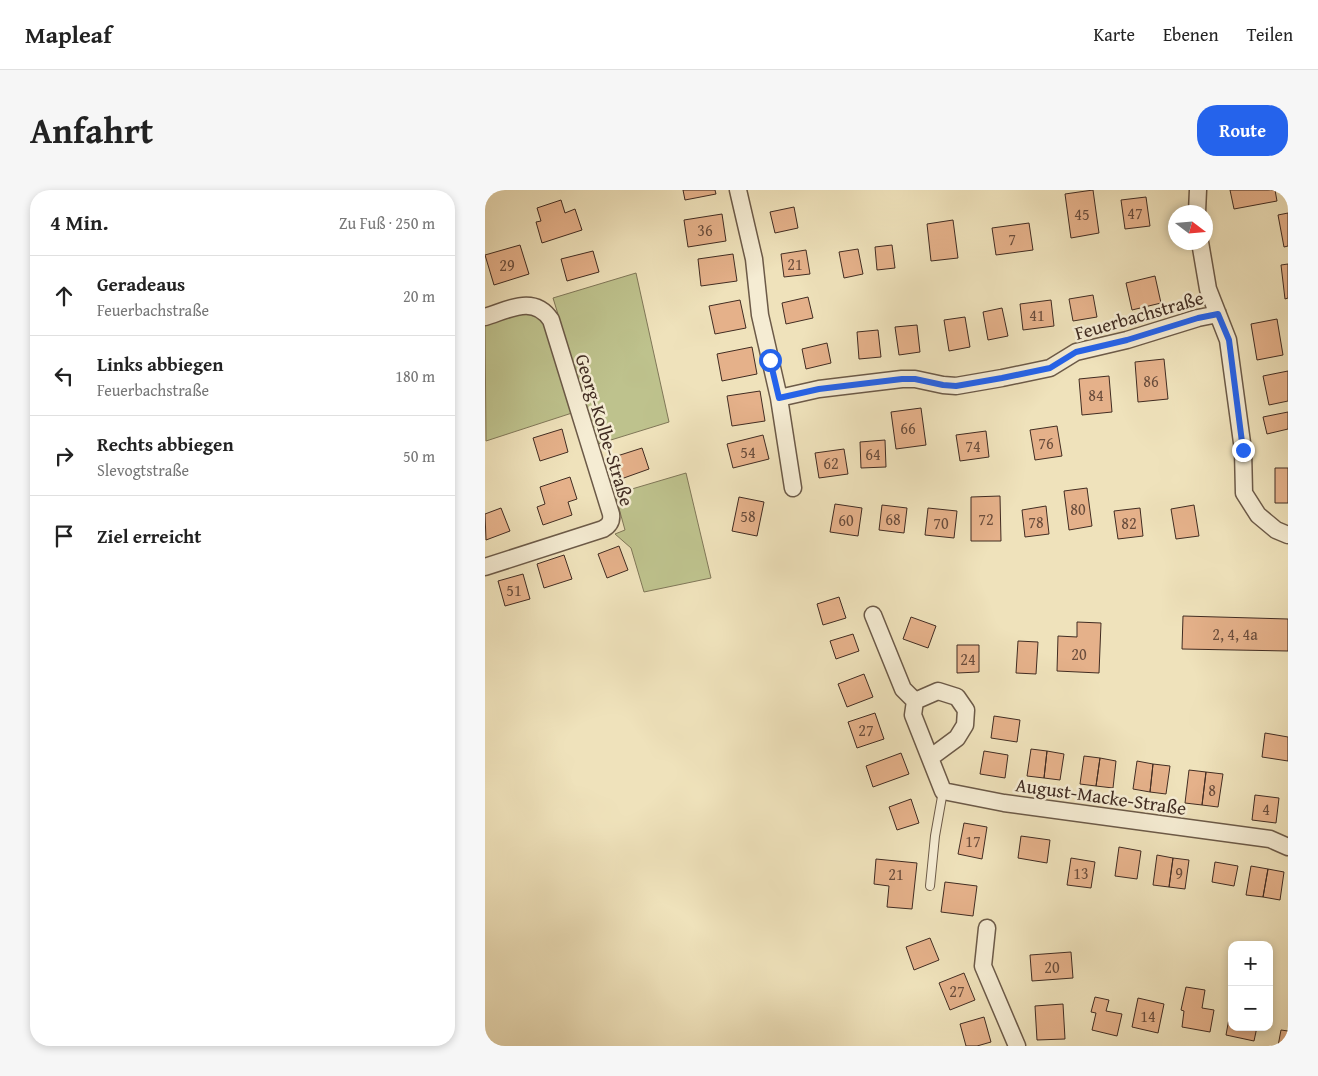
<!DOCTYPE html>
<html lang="de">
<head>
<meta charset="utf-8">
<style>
  body { margin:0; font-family:"Gentium Book Plus",serif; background:#f6f6f6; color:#222 }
  .controls { position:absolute; right:15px; bottom:15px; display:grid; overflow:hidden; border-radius:10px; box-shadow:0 2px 8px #0003 }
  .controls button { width:45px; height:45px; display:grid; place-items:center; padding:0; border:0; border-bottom:1px solid #e0e0e0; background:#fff; color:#222; font:25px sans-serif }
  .compass { position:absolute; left:683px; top:15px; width:45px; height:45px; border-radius:50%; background:#fff; box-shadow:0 2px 8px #0003; rotate:106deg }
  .stop { position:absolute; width:15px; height:15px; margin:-11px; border:4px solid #2563eb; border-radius:50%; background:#fff }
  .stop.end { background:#2563eb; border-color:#fff; box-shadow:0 1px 5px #0008 }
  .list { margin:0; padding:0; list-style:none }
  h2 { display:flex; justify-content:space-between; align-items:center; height:65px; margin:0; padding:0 20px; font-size:21px }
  h2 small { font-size:16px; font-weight:400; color:#767676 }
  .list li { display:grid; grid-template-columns:32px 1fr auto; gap:15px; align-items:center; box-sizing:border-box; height:80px; padding:0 20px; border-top:1px solid #e0e0e0 }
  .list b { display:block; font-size:19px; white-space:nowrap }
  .list p { margin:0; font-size:16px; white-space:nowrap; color:#767676 }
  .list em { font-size:16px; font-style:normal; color:#767676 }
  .icon { flex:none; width:28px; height:28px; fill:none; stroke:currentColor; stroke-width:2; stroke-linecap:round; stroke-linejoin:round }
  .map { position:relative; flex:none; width:803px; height:856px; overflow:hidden; border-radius:20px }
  header { display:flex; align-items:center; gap:30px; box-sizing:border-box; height:70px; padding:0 25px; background:#fff; border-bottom:1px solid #e0e0e0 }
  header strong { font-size:24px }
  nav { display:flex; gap:28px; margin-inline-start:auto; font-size:18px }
  .intro { display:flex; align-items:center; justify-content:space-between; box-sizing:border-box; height:120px; padding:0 30px }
  h1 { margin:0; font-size:35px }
  .button { padding:12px 22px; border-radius:20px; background:#2563eb; color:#fff; font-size:18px; font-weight:700 }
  main { display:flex; gap:30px; padding:0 30px }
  aside { flex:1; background:#fff; border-radius:20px; box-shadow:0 2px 8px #0003 }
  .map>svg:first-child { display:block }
  .green { fill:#bec28d; stroke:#807758 }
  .building { fill:#e5b18a; stroke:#412c22 }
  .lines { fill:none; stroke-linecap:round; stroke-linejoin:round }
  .service-casing { stroke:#6c5a48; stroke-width:10 }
  .minor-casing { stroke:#6c5a48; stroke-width:19 }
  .service { stroke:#f5ecd3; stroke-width:8 }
  .minor { stroke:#f5ecd3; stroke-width:16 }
  .route { stroke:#2563eb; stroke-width:6 }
  .labels { text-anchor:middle; stroke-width:5; stroke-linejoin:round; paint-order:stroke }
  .number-label { font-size:16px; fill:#6a4d3c }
  .street-label { font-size:19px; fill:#412c22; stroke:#f5ecd3 }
</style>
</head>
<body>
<header>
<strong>Mapleaf</strong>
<nav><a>Karte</a><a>Ebenen</a><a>Teilen</a></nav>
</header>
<div class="intro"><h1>Anfahrt</h1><a class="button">Route</a></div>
<main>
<aside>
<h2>4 Min.<small>Zu Fuß · 250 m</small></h2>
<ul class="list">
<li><svg class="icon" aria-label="ahead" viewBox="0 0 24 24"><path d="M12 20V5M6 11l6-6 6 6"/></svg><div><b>Geradeaus</b><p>Feuerbachstraße</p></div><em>20 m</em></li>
<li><svg class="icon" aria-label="left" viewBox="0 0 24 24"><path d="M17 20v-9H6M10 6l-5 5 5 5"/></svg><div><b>Links abbiegen</b><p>Feuerbachstraße</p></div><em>180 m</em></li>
<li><svg class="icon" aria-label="right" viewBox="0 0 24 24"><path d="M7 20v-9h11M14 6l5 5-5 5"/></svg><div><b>Rechts abbiegen</b><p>Slevogtstraße</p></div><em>50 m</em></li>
<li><svg class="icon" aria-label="arrive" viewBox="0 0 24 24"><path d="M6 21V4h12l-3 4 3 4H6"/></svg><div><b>Ziel erreicht</b></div></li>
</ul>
</aside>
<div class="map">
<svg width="803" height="856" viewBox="0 0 803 856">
  <rect width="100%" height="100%" fill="#efe2bb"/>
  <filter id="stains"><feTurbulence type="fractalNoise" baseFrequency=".004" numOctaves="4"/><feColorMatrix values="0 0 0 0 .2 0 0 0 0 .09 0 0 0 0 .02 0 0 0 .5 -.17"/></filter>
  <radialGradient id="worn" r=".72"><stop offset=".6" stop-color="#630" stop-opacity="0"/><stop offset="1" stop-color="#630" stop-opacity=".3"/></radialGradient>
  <path class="green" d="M151,83L184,232L113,254L68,108Z
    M39,123C49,124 55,127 60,136L87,223L1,251L0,135Z
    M201,283L226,388L159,402L146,358L130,344L140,340L130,304Z"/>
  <path class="building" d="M198,0H230L231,4L200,10Z
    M608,0L614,43L586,48L580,4Z
    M745,0H790L792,11L749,19Z
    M661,7L665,36L640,39L636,10Z
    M76,10L80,23L90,19L97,40L57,53L51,32L56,31L52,18Z
    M309,17L313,38L290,43L285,22Z
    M803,23V56L799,57L793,25Z
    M237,24L241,51L203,57L199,30Z
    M468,30L473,68L446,71L442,34Z
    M544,33L548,60L511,65L507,38Z
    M35,55L44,84L9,95L0,65Z
    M407,55L410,78L392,80L390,57Z
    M373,59L378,84L359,88L354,62Z
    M321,60L325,84L299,87L296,64Z
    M108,61L114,82L82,91L76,69Z
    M248,64L252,91L216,96L213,69Z
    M803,74V108L800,109L796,75Z
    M670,86L676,113L647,120L641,93Z
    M608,105L612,127L588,131L584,109Z
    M323,107L328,128L301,134L297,113Z
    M255,110L261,138L230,144L224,116Z
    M566,110L569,136L538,140L535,114Z
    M517,118L523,146L503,150L498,122Z
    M480,127L485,157L464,161L459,130Z
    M792,129L798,165L772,170L766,134Z
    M432,135L435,162L414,165L410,137Z
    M393,140L396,167L374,169L372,142Z
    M342,153L346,173L321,179L317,159Z
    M267,157L272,184L237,191L232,164Z
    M679,169L683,209L653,212L650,172Z
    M803,181V211L784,215L778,186Z
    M624,186L627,222L597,225L594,189Z
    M275,201L280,231L247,236L242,206Z
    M436,218L441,255L411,259L406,222Z
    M803,222V239L782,244L778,227Z
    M572,236L577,266L550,270L545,240Z
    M77,239L83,262L55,271L48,248Z
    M501,241L504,267L475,271L471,245Z
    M278,245L284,269L248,278L242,254Z
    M400,250L401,277L376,278L375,252Z
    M157,258L164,279L136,289L129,267Z
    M359,259L363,284L334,288L330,263Z
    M790,278H803V313H790Z
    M85,287L92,309L83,312L87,325L58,335L52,317L60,314L55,297Z
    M602,298L607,336L584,340L579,301Z
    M515,306L516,351H486V307Z
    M254,307L279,312L272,346L247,341Z
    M350,314L377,318L373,346L345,342Z
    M397,315L422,318L419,343L394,340Z
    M709,315L714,346L691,349L686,319Z
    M561,316L564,344L540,347L537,320Z
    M16,318L25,341L1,350L0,324Z
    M443,318L472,321L469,348L440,345Z
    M655,318L658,346L633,349L629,321Z
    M134,356L143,380L122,388L113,364Z
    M79,365L87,389L59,398L52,374Z
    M38,384L45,409L20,416L13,391Z
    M354,407L361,428L338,435L332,414Z
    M698,426L803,429V461L697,459Z
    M426,427L451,436L443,458L418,449Z
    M592,432L616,433L614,483L572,481L573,446L592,447Z
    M368,444L374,461L351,469L345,451Z
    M533,451L553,452L551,484L531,483Z
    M472,455H494V482L472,483Z
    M379,484L388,507L362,517L353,494Z
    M390,523L399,549L372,558L363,532Z
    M509,526L535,530L532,552L506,548Z
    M780,543L803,547V571L777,567Z
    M546,559L562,561L559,588L542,586Z
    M499,561L523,565L520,588L495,584Z
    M562,561L579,564L575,590L559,588Z
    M416,563L424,584L388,597L381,576Z
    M599,566L615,568L611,596L595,594Z
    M615,568L631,571L628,598L611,596Z
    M652,571L668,574L665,602L648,599Z
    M668,574L685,576L681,604L665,602Z
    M704,580L721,582L717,615L700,613Z
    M721,582L738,584L733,617L717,615Z
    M770,605L794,608L791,633L767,630Z
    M426,609L434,633L412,640L404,617Z
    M479,633L502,637L497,669L473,664Z
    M536,646L565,650L562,673L533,668Z
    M634,657L656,661L652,689L630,686Z
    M672,665L688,668L684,697L668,695Z
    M586,668L610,672L606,698L582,695Z
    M688,668L704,670L700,699L684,697Z
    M391,669L432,673L427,719L402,717L404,696L389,694Z
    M730,672L753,676L749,696L727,692Z
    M766,676L783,679L778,707L761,705Z
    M783,679L799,682L795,710L778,707Z
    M460,692L492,696L488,726L456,722Z
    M445,748L454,770L429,780L421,757Z
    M586,762L588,788L547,791L545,765Z
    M479,783L490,810L465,820L454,793Z
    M701,797L720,800L717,818L729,820L725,842L697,837L699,821L696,820Z
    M610,807L624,810L621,821L637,824L632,846L607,840L611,823L606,822Z
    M653,808L679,814L673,843L647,837Z
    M578,814L580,849L552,850L550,816Z
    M745,823H747V837H772L769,851L741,845Z
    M499,827L506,852L492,856H481L475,834Z
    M796,840L803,841V856H793Z"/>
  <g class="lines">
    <defs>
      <path id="service" d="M445,696L450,646L458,601"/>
      <path id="minor" d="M253,0L269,69L275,125L294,208L334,199L417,189H430L458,195L471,196L517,188L565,178L591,162L642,150L713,128L733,124
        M712,22L713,0
        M715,52L723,99L743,150L758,260L759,303L773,325L791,340L803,345
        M0,127C23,120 49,104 66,130L126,324C127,331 125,335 118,339L0,377
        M294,208L308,298
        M388,425L418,499L430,511
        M445,568L472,548L480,535L481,520L472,507L453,501L430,511L428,525L458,601L519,613L785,649L803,657
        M502,738L498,776L532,856"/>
    </defs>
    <use href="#service" class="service-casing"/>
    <use href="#minor" class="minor-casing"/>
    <use href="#service" class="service"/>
    <use href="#minor" class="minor"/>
  </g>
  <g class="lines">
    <path class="route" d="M285,170L294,208L334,199L417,189H430L458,195L471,196L517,188L565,178L591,162L642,150L713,128L733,124L744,150L758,260"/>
  </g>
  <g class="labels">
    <g class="number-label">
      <text x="650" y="29">47</text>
      <text x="597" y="30">45</text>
      <text x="220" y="46">36</text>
      <text x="527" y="55">7</text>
      <text x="310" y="80">21</text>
      <text x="22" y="81">29</text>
      <text x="552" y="131">41</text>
      <text x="666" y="197">86</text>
      <text x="611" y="211">84</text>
      <text x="423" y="244">66</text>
      <text x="561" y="259">76</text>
      <text x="488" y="262">74</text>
      <text x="263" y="268">54</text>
      <text x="388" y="270">64</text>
      <text x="346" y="279">62</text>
      <text x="593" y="325">80</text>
      <text x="263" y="332">58</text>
      <text x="408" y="335">68</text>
      <text x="501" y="335">72</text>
      <text x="361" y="336">60</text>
      <text x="551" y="338">78</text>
      <text x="456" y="339">70</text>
      <text x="644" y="339">82</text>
      <text x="29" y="406">51</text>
      <text x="750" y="450">2, 4, 4a</text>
      <text x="594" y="470">20</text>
      <text x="483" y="475">24</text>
      <text x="381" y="546">27</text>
      <text x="727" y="606">8</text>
      <text x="781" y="625">4</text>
      <text x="488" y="657">17</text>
      <text x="596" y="689">13</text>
      <text x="694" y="689">9</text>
      <text x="411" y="690">21</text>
      <text x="567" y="783">20</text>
      <text x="472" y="807">27</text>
      <text x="663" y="832">14</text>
    </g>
    <g class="street-label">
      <text transform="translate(654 125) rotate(-16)" y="7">Feuerbachstraße</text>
      <text transform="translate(120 240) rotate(73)" y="7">Georg-Kolbe-Straße</text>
      <text transform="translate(616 606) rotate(8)" y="7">August-Macke-Straße</text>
    </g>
  </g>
  <rect width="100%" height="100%" filter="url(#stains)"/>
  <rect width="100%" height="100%" fill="url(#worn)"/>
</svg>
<div class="controls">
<button>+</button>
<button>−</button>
</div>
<svg class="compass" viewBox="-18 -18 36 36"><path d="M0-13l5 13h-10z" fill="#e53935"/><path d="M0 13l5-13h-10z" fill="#767676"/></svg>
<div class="stop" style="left:285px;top:170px"></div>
<div class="stop end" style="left:758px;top:260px"></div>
</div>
</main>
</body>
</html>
